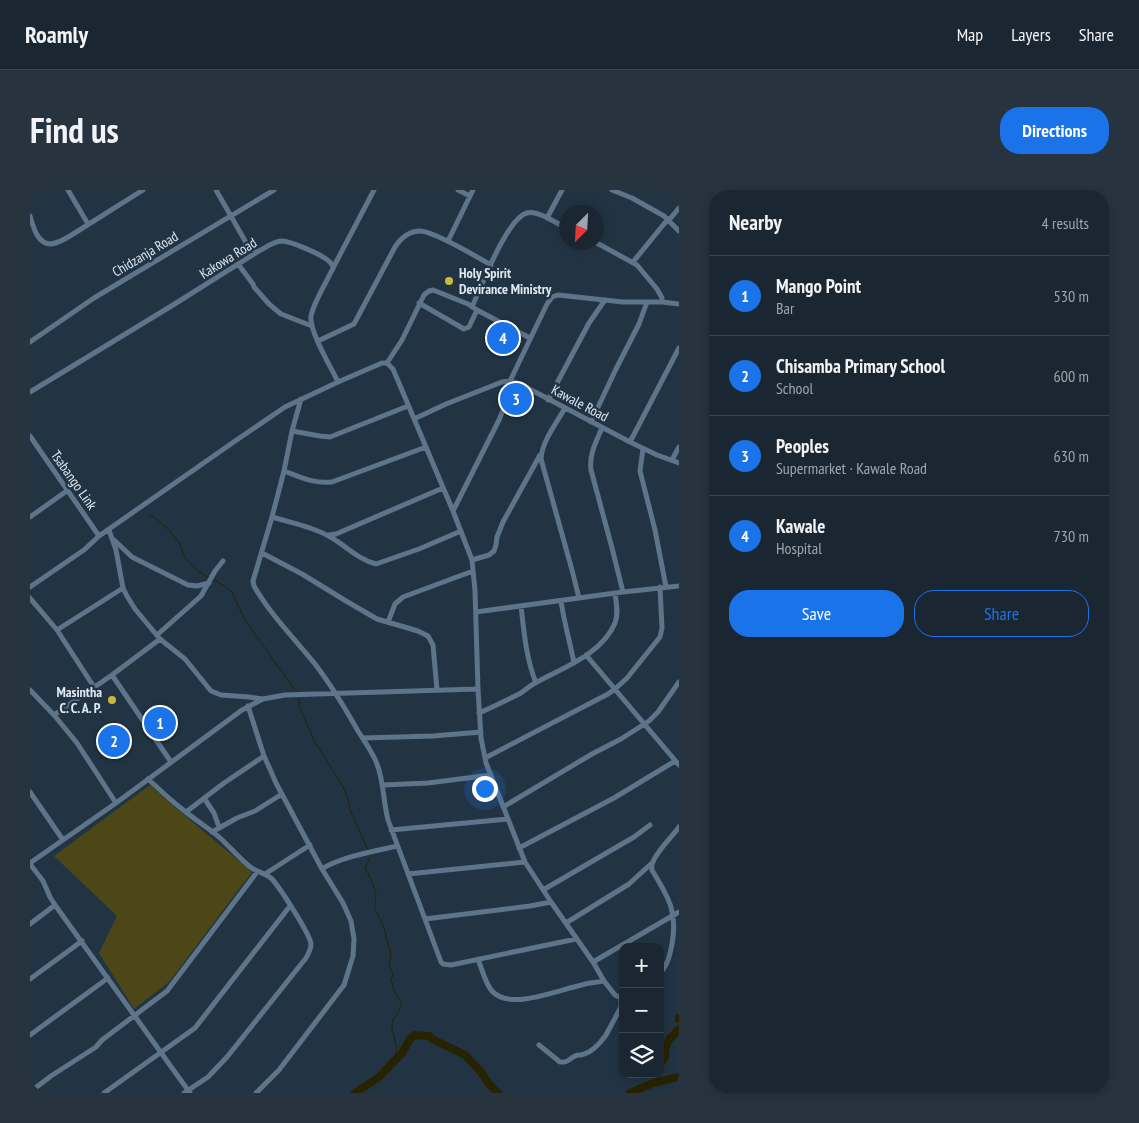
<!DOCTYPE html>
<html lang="en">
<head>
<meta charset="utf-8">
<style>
  body { margin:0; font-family:"PT Sans Narrow",sans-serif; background:#27333f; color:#f1f3f6 }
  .controls { position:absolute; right:15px; bottom:15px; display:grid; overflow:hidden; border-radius:10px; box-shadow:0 2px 12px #0003 }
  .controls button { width:45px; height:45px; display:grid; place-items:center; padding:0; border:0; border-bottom:1px solid #38444e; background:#1a2733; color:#f1f3f6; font:25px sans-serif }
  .compass { position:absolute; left:529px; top:15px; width:45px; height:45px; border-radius:50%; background:#1a2733; box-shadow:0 2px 12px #0003; rotate:204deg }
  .you { position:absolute; left:454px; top:598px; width:18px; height:18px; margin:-12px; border:4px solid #fff; border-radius:50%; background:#1a73e8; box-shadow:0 0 0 8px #1a73e833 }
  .badge { display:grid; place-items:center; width:32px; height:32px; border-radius:50%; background:#1a73e8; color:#fff; font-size:16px; font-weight:700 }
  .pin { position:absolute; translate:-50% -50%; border:2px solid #fff; box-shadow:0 1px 5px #0006 }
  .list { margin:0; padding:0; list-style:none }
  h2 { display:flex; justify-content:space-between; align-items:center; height:65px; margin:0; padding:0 20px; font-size:21px }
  h2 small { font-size:16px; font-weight:400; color:#9fa5ac }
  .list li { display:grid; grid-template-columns:32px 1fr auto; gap:15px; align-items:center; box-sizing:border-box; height:80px; padding:0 20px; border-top:1px solid #38444e }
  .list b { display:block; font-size:19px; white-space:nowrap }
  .list p { margin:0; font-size:16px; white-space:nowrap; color:#9fa5ac }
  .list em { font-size:16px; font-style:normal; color:#9fa5ac }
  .actions { display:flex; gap:10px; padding:15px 20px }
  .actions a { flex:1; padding:11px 0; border:1px solid #1a73e8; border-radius:20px; text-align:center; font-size:18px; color:#1a73e8 }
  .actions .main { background:#1a73e8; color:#fff }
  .icon { flex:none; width:28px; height:28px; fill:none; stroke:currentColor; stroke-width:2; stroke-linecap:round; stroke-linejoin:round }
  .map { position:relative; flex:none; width:649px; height:903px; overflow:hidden; border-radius:20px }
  header { display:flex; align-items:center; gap:30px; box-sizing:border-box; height:70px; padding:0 25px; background:#1a2733; border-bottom:1px solid #38444e }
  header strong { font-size:24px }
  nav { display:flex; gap:28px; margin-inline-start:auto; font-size:18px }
  .intro { display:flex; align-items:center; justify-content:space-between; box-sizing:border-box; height:120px; padding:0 30px }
  h1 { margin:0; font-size:35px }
  .button { padding:12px 22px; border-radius:20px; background:#1a73e8; color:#fff; font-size:18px; font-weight:700 }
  main { display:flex; gap:30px; padding:0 30px }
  aside { flex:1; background:#1a2733; border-radius:20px; box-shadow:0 2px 12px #0003 }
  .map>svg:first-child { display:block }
  .green { fill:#4c4716 }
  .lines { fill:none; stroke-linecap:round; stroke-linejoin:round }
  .stream { stroke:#272300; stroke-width:1 }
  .river { stroke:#272300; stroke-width:8 }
  .minor { stroke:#5e748a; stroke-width:5 }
  .poi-dot { fill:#c7bb3b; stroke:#223444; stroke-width:2 }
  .labels { text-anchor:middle; stroke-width:5; stroke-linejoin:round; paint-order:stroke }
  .street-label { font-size:14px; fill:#dfe9f4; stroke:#223444 }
  .poi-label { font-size:14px; font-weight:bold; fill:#dfe9f4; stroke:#223444; text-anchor:start }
</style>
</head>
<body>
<header>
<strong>Roamly</strong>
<nav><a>Map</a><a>Layers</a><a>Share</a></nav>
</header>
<div class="intro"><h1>Find us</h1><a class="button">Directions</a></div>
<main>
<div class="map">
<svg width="649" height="903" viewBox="0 0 649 903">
  <rect width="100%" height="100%" fill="#223444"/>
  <path class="green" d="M120,595L140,613L222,682L139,792L104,819L69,763L87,726L24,666Z"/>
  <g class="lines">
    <path class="stream" d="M120,325C131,332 142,342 149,353C151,357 152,360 153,364C157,373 171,385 180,388
      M184,390L193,395L202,402L214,428L222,440L264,499
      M269,509L270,518L284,550L313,597L318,609L320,620L338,660
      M340,667L335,679L339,685L346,703L345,719L354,738L361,765L359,774L363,785L361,790L364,800L371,813V817L362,832V838L367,860L360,876"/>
    <path class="river" d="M649,828V829
      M640,849L649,839
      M630,874L635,867V859L640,848
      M325,903L349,887L372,863L380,849L385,845L399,846L402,849L435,865L451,882L459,894L468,903
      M600,903L623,893L649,887"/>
    <path class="minor" d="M38,0L58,34
      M186,0L218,56L225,61H229
      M428,0L440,6
      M582,0L602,8L634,26L649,41
      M0,26C3,36 7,54 21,54C28,53 35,49 40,46L113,0
      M517,28L532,0
      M639,30L649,18
      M418,51L443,0
      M565,52L607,75L627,99L632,108V112
      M603,72L638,29
      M208,74L223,94L224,97L239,114L251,124L282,136
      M303,78L344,0
      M389,113L434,139L439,137L447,120
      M442,117C451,97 477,28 497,23C508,20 526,33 536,38
      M288,151L324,134L365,57C371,48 379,41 390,41C404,41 447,67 461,75
      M0,152L64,108L244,0
      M357,173L372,150L394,105L399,101L403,100L438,114L447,120L500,148
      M0,202L143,115L229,61C236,57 243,52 251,51C260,51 298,66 302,75C304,78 303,79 301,82C296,93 283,114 281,126C279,141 301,177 308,192
      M271,209L262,241L254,281L242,327L223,391L224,396C240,424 264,448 285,474C301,495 315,518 328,541C335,552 343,563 347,574C354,592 353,611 358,630L411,772L413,774L421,775L546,749
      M518,210L559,133L575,110
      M535,218C526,234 512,251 511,269L542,380L549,408
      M384,229L416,214L472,192L480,191L490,194L600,252L627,265L649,273
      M561,232L586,179L609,134L617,112
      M572,238C566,252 559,264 561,280L582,358L593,402
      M262,241L290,246L300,247L378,216
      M0,246L69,346
      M600,252L649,158
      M613,259L611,273L610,281L625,340L636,397
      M642,270L649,257
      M254,281C270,287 284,294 302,292L396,257
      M423,321L469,230L477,210L480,191L517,114L522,107L528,105L593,112H632L649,114
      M0,327L38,300
      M242,327C262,333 284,337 302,348C316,356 329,370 346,374L389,359L431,341
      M79,340L86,360L93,398L97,406L105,419L130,449L155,469L181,501L191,505L219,507L233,509
      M299,345L306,344L413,298
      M84,350L102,367L158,395L167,396L179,393
      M232,363L272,384L316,411L347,429L388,441L398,446L403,455L407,500
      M442,370L459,365L464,361L466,355L467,347L473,332L510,265
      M0,397L54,360L69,346L208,249L255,217L308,192L352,173H357L363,179L423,321L442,370L445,401L448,499L451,548L456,573L495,672L521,712L563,772L574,791L585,805L593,809
      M0,408L27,440L64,497
      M531,411C534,432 540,452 544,473
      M491,416C494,442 496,468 506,493
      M446,422L593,402L649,396
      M358,432L365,414L373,407L443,381
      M27,440L93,398
      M127,445L171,406L185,381L193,371
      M556,465L649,575
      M82,485L141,572
      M0,500L24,525L47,553L86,613
      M218,516L234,566L239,577L246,593L292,679L313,713L321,731L324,749L323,766L314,795L249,880L226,903
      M449,523C463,517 477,510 491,503C496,499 501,495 507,492C534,477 572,464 585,433C589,423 586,413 585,403
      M24,525L82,485L130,449
      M333,548L403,546L451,542
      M455,568L578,504L585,499L597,488L630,447L632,438L630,397
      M118,589C129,599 140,610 152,619C164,629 177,637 189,647C199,656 208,667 219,676C226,682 236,683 242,689C250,698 280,744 281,754C281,760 278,764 276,768L197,867L178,887L154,903
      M353,595L398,593L461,585
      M0,602L33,650
      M174,608L184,623L189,637
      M473,617L562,564L591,549L619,531L628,522L649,492
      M156,622L194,593L234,566
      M361,640L478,629
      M182,642L207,628L225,621L252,604
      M489,658L584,608L645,571
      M0,673L86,613L212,520L233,509L255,505L448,499
      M0,674L13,691L20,707L25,715L160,903
      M292,679C310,667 345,661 367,656
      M235,684L280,655
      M378,684L495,672
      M513,700L604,647L620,635
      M395,729L500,716L521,712
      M536,733L599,694L623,672
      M0,734L25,715
      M448,769C452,779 455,793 462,801C479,820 523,802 544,797C554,794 564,792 574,791
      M563,772L649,722
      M630,783C638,775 640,764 642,754C648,721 638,707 622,680C622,677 621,675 623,672C627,661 642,647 649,637
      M0,789L52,751
      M0,845L78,788
      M509,855L530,872C538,873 539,869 545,866C550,864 549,866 554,864C562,862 571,852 576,845L591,817V809
      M0,902L21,886L66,857L72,850L137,801L227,682
      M74,903L165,838L260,716"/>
  </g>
  <g class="poi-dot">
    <circle cx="419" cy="91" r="5"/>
    <circle cx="82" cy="510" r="5"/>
  </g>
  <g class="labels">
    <g class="street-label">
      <text transform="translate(115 64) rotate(-31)" y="5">Chidzanja Road</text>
      <text transform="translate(198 68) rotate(-32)" y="5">Kakowa Road</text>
      <text transform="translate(550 213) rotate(28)" y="5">Kawale Road</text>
      <text transform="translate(44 290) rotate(55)" y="5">Tsabango Link</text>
    </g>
    <g class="poi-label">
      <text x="429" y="88">Holy Spirit<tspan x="429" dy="16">Devirance Ministry</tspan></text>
      <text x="72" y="507" text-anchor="end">Masintha<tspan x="72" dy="16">C. C. A. P.</tspan></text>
    </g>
  </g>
</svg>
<div class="controls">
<button>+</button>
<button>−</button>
<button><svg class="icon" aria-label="layers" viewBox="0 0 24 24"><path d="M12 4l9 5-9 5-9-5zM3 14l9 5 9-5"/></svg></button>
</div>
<svg class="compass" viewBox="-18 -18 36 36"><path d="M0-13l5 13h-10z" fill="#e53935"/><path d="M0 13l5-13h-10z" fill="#9fa5ac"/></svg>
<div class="you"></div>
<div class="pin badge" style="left:130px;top:533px">1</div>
<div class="pin badge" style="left:84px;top:551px">2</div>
<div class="pin badge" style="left:486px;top:209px">3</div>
<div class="pin badge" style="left:473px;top:148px">4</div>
</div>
<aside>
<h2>Nearby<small>4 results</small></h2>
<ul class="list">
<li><span class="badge">1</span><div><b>Mango Point</b><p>Bar</p></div><em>530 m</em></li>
<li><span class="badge">2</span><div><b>Chisamba Primary School</b><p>School</p></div><em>600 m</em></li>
<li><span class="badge">3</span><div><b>Peoples</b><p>Supermarket · Kawale Road</p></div><em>630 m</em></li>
<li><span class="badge">4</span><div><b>Kawale</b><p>Hospital</p></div><em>730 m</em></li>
</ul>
<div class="actions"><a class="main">Save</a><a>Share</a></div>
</aside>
</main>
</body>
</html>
